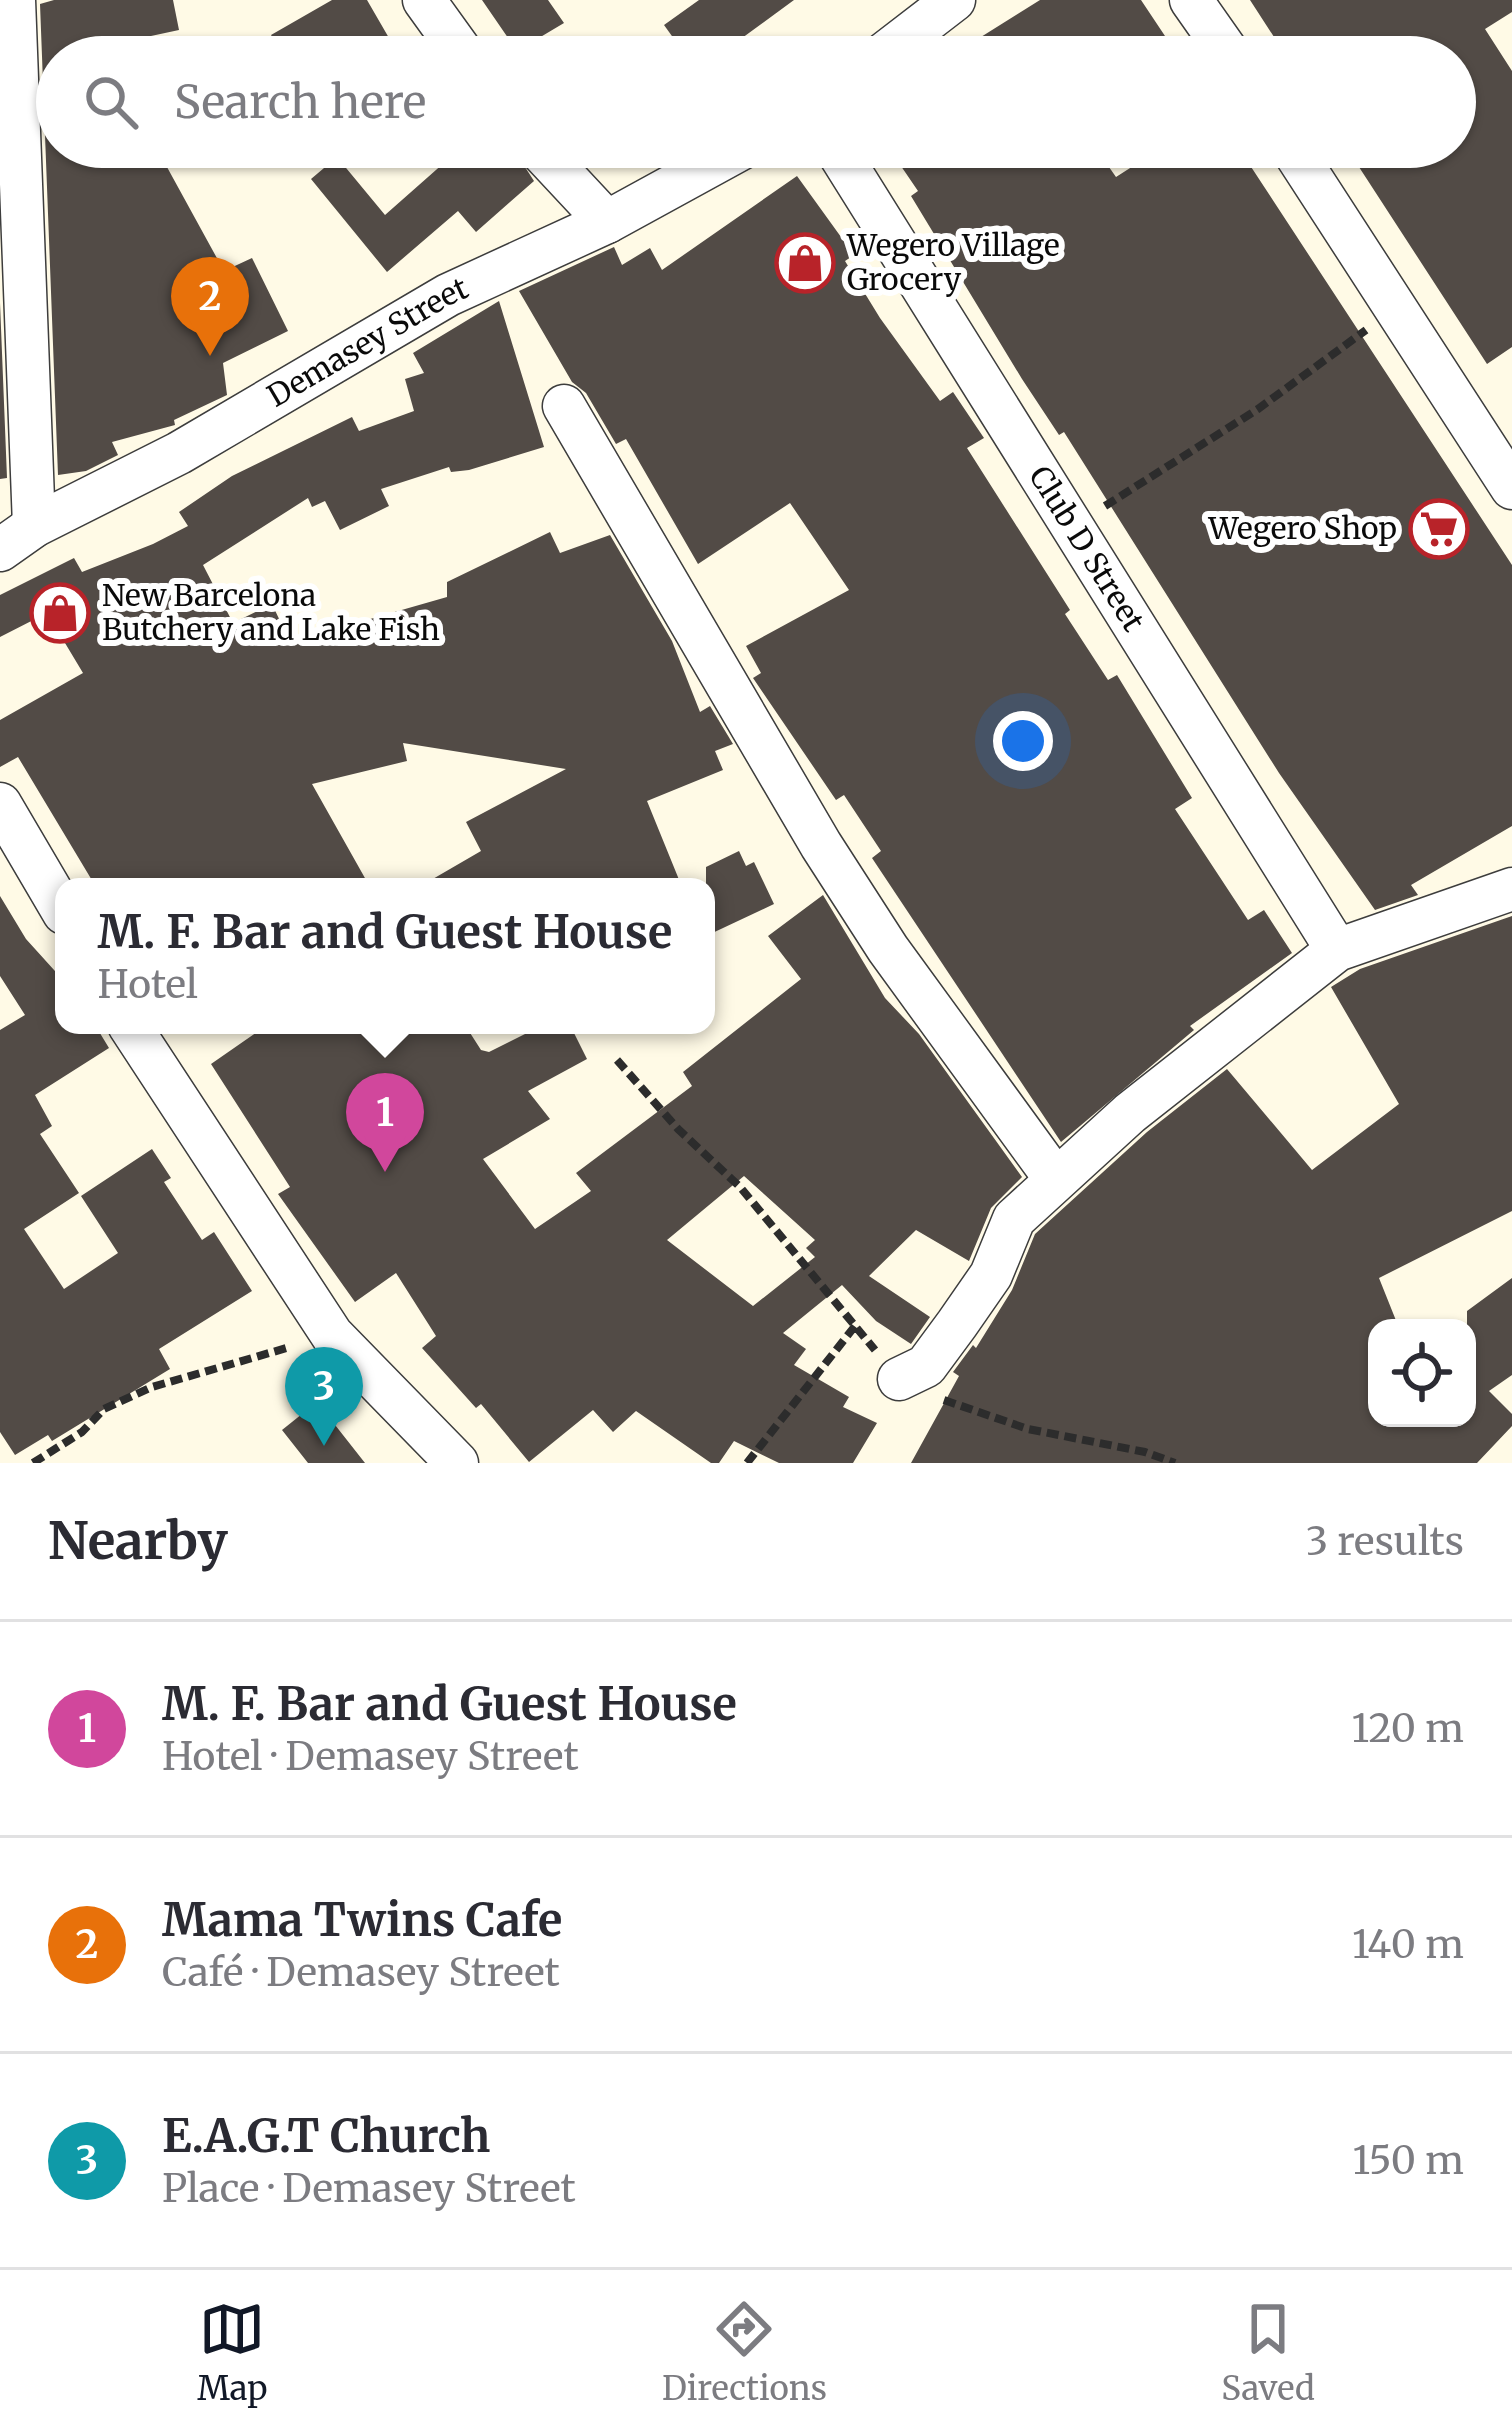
<!DOCTYPE html>
<html lang="en">
<head>
<meta charset="utf-8">
<style>
  body { margin:0; font-family:Merriweather,serif; background:#f7f7f7; color:#2b2b33 }
  .controls { position:absolute; right:36px; bottom:36px; display:grid; overflow:hidden; border-radius:24px; box-shadow:0 3px 9px #0004 }
  .controls button { width:108px; height:108px; display:grid; place-items:center; padding:0; border:0; border-bottom:3px solid #e1e1e2; background:#fff; color:#2b2b33; font:60px sans-serif }
  .you { position:absolute; left:1023px; top:741px; width:42px; height:42px; margin:-30px; border:9px solid #fff; border-radius:50%; background:#1a73e8; box-shadow:0 0 0 18px #1a73e833 }
  .badge { display:grid; place-items:center; width:78px; height:78px; border-radius:50%; background:#111827; color:#fff; font-size:39px; font-weight:700 }
  .pin { position:absolute; translate:-50% -99px; filter:drop-shadow(0 3px 6px #0008) }
  .pin::after { content:''; position:absolute; top:63px; width:42px; height:36px; background:inherit; clip-path:polygon(0 0,100% 0,50% 100%) }
  .popup { position:absolute; left:55px; top:878px; width:660px; height:156px; box-sizing:border-box; display:grid; place-content:center; border-radius:24px; background:#fff; filter:drop-shadow(0 3px 9px #0005); font-size:39px; white-space:nowrap; color:#7c7c81 }
  .popup b { font-size:45px; color:#2b2b33 }
  .popup::after { content:''; position:absolute; left:50%; top:100%; margin-left:-24px; border:24px solid transparent; border-top-color:#fff }
  .list { margin:0; padding:0; list-style:none }
  h2 { display:flex; justify-content:space-between; align-items:center; height:156px; margin:0; padding:0 48px; font-size:51px }
  h2 small { font-size:39px; font-weight:400; color:#7c7c81 }
  .list li { display:grid; grid-template-columns:78px 1fr auto; gap:36px; align-items:center; box-sizing:border-box; height:216px; padding:0 48px; border-top:3px solid #e1e1e2 }
  .list b { display:block; font-size:45px; white-space:nowrap }
  .list p { margin:0; font-size:39px; white-space:nowrap; color:#7c7c81 }
  .list em { font-size:39px; font-style:normal; color:#7c7c81 }
  .icon { flex:none; width:66px; height:66px; fill:none; stroke:currentColor; stroke-width:2; stroke-linecap:round; stroke-linejoin:round }
  .map { position:relative; flex:none; width:1512px; height:1463px; overflow:hidden }
  .search { position:absolute; background:#fff; box-shadow:0 3px 9px #0004; left:36px; right:36px; top:36px; height:132px; display:flex; align-items:center; gap:30px; box-sizing:border-box; padding:0 42px; border-radius:66px; color:#7c7c81; font-size:45px }
  .sheet { height:804px; background:#fff }
  nav { display:flex; justify-content:space-around; align-items:center; box-sizing:border-box; height:168px; border-top:3px solid #e1e1e2; background:#fff; font-size:33px; color:#7c7c81 }
  nav a { display:grid; justify-items:center; gap:6px }
  nav .on { color:#111827 }
  .map>svg:first-child { display:block }
  .building { fill:#524b46; fill-rule:evenodd }
  .lines { fill:none; stroke-linecap:round; stroke-linejoin:round }
  .minor-casing { stroke:#3d3d3d; stroke-width:45 }
  .path { stroke:#2c2c2c; stroke-width:8; stroke-dasharray:12 6; stroke-linecap:butt }
  .minor { stroke:#fff; stroke-width:42 }
  .labels { text-anchor:middle; stroke-width:12; stroke-linejoin:round; paint-order:stroke }
  .poi-label { font-size:30px; fill:#0a0a0a; stroke:#fff; text-anchor:start }
  .street-label { font-size:30px; fill:#0a0a0a; stroke:#fff }
</style>
</head>
<body>
<div class="map">
<svg width="1512" height="1463" viewBox="0 0 1512 1463">
  <rect width="100%" height="100%" fill="#fffae6"/>
  <path class="building" d="M54,0H173L179,30L137,39L141,57H57V147H156L224,271L252,258L288,331L223,363L227,395L174,420L175,425L112,442L118,455L86,471L58,475L40,4Z
    M332,0H367L400,57H284L271,35Z
    M482,0H548L564,23L517,51Z
    M699,0H794L716,57H687L664,25Z
    M1040,0H1141L1179,57H949Z
    M1250,0H1512V12L1485,29L1512,71V347L1487,364L1346,147H1455V57H1287Z
    M462,147H512L534,181L476,232L458,211L387,272L311,179L337,157L385,215Z
    M888,147H1095L1116,177L1163,147H1238L1512,565V826L1411,885L1418,895L1375,910L1279,773L1064,432L1059,435L1022,379L911,196L918,191Z
    M797,176L854,255L845,261L880,318L940,401L953,392L984,438L967,448L1070,610L1065,614L1108,680L1117,675L1192,798L1175,809L1248,920L1264,910L1292,953L1190,1026L1194,1030L1061,1142L872,858L881,851L844,795L836,800L753,678L761,673L746,646L849,590L790,503L698,564L626,439L616,444L586,393L572,382L519,291L614,247L622,265L650,248L662,270Z
    M499,301L544,447L469,470L451,472L449,467L381,489L389,506L340,530L325,501L312,507L308,498L203,565L233,623L272,604L290,642L447,597V582L550,532L560,553L610,535L672,641L700,712L710,706L733,744L715,751L723,770L647,801L682,887H419L481,851L466,822L566,769L403,743L407,761L312,784L370,887H96L18,757L0,767V720L83,673L47,613L0,637V595L74,558L82,572L153,544L188,526L179,512L232,476L352,417L359,431L414,411L405,379L424,373L413,353Z
    M0,303L7,478L0,479Z
    M739,851L746,866L754,862L774,904L706,936V867Z
    M823,895L885,998L919,1034L1022,1177L991,1208L969,1261L916,1230L869,1276L930,1317L911,1344L876,1321L842,1285L783,1333L806,1349L794,1365L849,1397L843,1407L877,1423L853,1463H779L734,1441L719,1463H711L636,1411L613,1432L593,1410L529,1462L481,1404L476,1408L422,1348L436,1336L396,1273L355,1302L278,1194L290,1187L211,1064L267,1025H465L481,1050L489,1052L543,1025H570L587,1059L528,1091L550,1119L483,1159L535,1229L591,1191L576,1173L692,1086L683,1072L801,979L768,936ZM744,1176L815,1240L806,1248L815,1257L753,1306L667,1240Z
    M0,896L26,939L64,981V1025H95L109,1048L35,1095L52,1126L40,1134L79,1193L24,1229L64,1289L118,1253L81,1196L152,1149L171,1178L164,1182L202,1240L214,1232L252,1291L159,1349L170,1369L52,1441L48,1435L15,1455L0,1432V1030L25,1015L0,976Z
    M1512,916V1211L1379,1278L1399,1328H1377V1418H1467V1311L1512,1278V1375L1489,1391L1512,1414V1426L1477,1463H911L959,1376L953,1372L973,1345L976,1348L1012,1290L1035,1234L1147,1132L1227,1069L1312,1170L1399,1104L1331,987L1360,969Z
    M317,1402L365,1463H308L282,1430Z"/>
  <g class="lines">
    <defs>
      <g id="minor">
        <path d="M14,0L34,526"/>
        <path d="M424,0L465,57"/>
        <path d="M1191,0L1231,57"/>
        <path d="M880,57L954,0"/>
        <path d="M537,147L607,222"/>
        <path id="s1" d="M835,147L1337,950"/>
        <path d="M1291,147L1512,488"/>
        <path d="M564,406L821,845L888,949L1054,1177"/>
        <path id="s2" d="M0,550L34,526L179,453L448,295L607,222L744,147"/>
        <path d="M0,804L64,913"/>
        <path d="M129,1025L332,1335L457,1463"/>
        <path d="M899,1379L926,1366L957,1324L991,1275L1014,1219L1130,1113L1337,950L1512,889"/>
      </g>
    </defs>
    <use href="#minor" class="minor-casing"/>
    <path class="path" d="M1105,506L1258,409L1366,330
      M617,1060L678,1129L740,1187L875,1350
      M944,1400L1028,1429L1145,1452L1175,1463
      M33,1463L82,1432L104,1409L152,1387L290,1347
      M747,1463L855,1326"/>
    <use href="#minor" class="minor"/>
  </g>
  <defs>
    <symbol id="shop-ring" viewBox="-11 -11 22 22"><circle r="9.5" fill="#fff" stroke="#b82329" stroke-width="1.5"/><path d="M-5-2.5h2.3a2.7 3.5 0 0 1 5.4 0H5L5.5 6h-11ZM-1.5-2.5h3a1.5 2.3 0 0 0-3 0Z" fill="#b82329"/></symbol>
    <symbol id="supermarket-ring" viewBox="-11 -11 22 22"><circle r="9.5" fill="#fff" stroke="#b82329" stroke-width="1.5"/><path d="M-6-5.5h2.5l.6 2H6L4.5 2H-2.5L-4.4-4H-6ZM-1.5 3.2a1.3 1.3 0 1 0 .1 0ZM3 3.2a1.3 1.3 0 1 0 .1 0Z" fill="#b82329"/></symbol>
  </defs>
  <g fill-rule="evenodd">
    <use href="#shop-ring" x="772" y="230" width="66" height="66"/>
    <use href="#supermarket-ring" x="1406" y="496" width="66" height="66"/>
    <use href="#shop-ring" x="27" y="580" width="66" height="66"/>
  </g>
  <g class="labels">
    <g class="poi-label">
      <text x="847" y="256">Wegero Village<tspan x="847" dy="34">Grocery</tspan></text>
      <text x="1397" y="539" text-anchor="end">Wegero Shop</text>
      <text x="102" y="606">New Barcelona<tspan x="102" dy="34">Butchery and Lake Fish</tspan></text>
    </g>
    <g class="street-label">
      <text dy="10" stroke="none"><textPath href="#s2" startOffset="423">Demasey Street</textPath></text>
      <text dy="10" stroke="none"><textPath href="#s1" startOffset="474">Club D Street</textPath></text>
    </g>
  </g>
</svg>
<div class="controls">
<button><svg class="icon" aria-label="locate" viewBox="0 0 24 24"><circle cx="12" cy="12" r="6"/><path d="M12 2v4M12 18v4M2 12h4M18 12h4"/></svg></button>
</div>
<div class="you"></div>
<div class="pin badge" style="left:385px;top:1172px;background:#d1479c">1</div>
<div class="popup"><b>M. F. Bar and Guest House</b>Hotel</div>
<div class="pin badge" style="left:210px;top:356px;background:#e8710a">2</div>
<div class="pin badge" style="left:324px;top:1446px;background:#0f9aa8">3</div>
<div class="search"><svg class="icon" aria-label="search" viewBox="0 0 24 24"><circle cx="10" cy="10" r="6"/><path d="M15 15l6 6"/></svg>Search here</div>
</div>
<section class="sheet">
<h2>Nearby<small>3 results</small></h2>
<ul class="list">
<li><span class="badge" style="background:#d1479c">1</span><div><b>M. F. Bar and Guest House</b><p>Hotel · Demasey Street</p></div><em>120 m</em></li>
<li><span class="badge" style="background:#e8710a">2</span><div><b>Mama Twins Cafe</b><p>Café · Demasey Street</p></div><em>140 m</em></li>
<li><span class="badge" style="background:#0f9aa8">3</span><div><b>E.A.G.T Church</b><p>Place · Demasey Street</p></div><em>150 m</em></li>
</ul>
</section>
<nav>
<a class="on"><svg class="icon" aria-label="map" viewBox="0 0 24 24"><path d="M3 6l6-2 6 2 6-2v14l-6 2-6-2-6 2zM9 4v14M15 6v14"/></svg>Map</a>
<a><svg class="icon" aria-label="directions" viewBox="0 0 24 24"><path d="M12 3l9 9-9 9-9-9zM9 14v-3h6M13 9l2 2-2 2"/></svg>Directions</a>
<a><svg class="icon" aria-label="saved" viewBox="0 0 24 24"><path d="M7 4h10v16l-5-4-5 4z"/></svg>Saved</a>
</nav>
</body>
</html>
